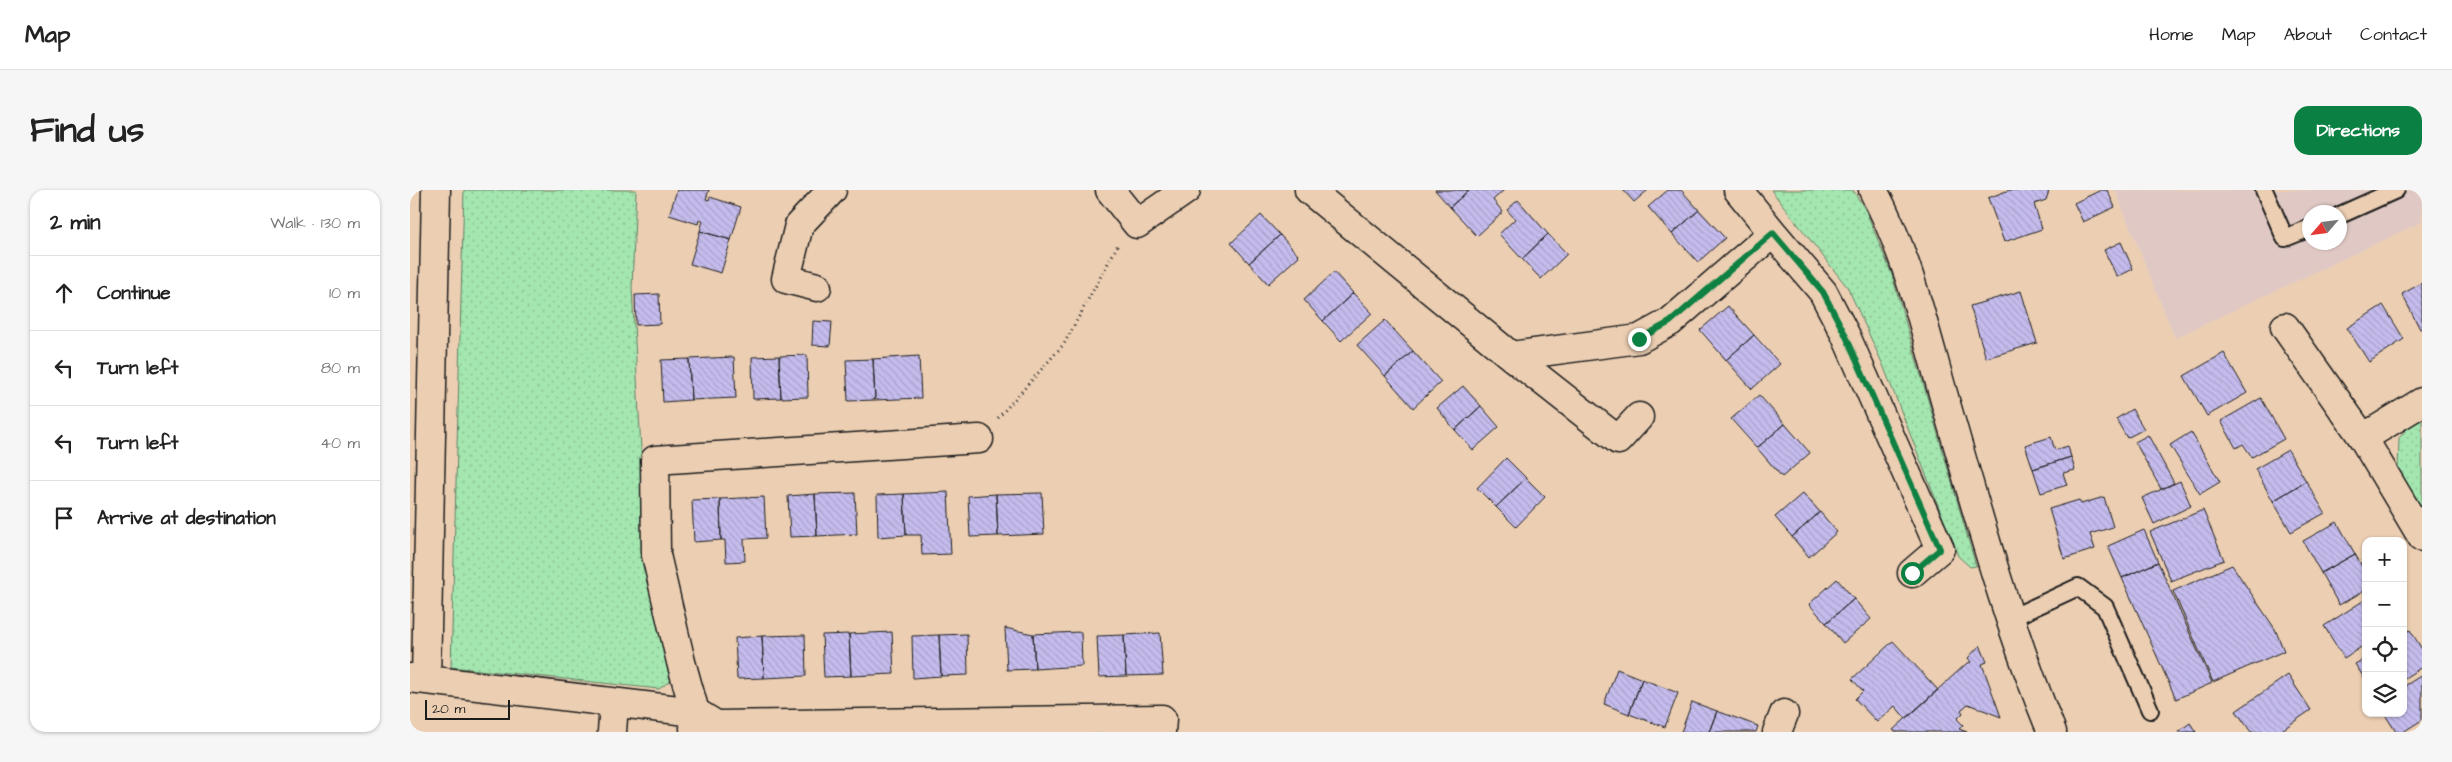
<!DOCTYPE html>
<html lang="en">
<head>
<meta charset="utf-8">
<style>
  body { margin:0; font-family:"Architects Daughter",sans-serif; background:#f6f6f6; color:#222 }
  .controls { position:absolute; right:15px; bottom:15px; display:grid; overflow:hidden; border-radius:10px; box-shadow:0 1px 4px #0004 }
  .controls button { width:45px; height:45px; display:grid; place-items:center; padding:0; border:0; border-bottom:1px solid #e0e0e0; background:#fff; color:#222; font:25px sans-serif }
  .compass { position:absolute; left:1892px; top:15px; width:45px; height:45px; border-radius:50%; background:#fff; box-shadow:0 1px 4px #0004; rotate:242deg }
  .scale { position:absolute; left:15px; bottom:12px; width:85px; box-sizing:border-box; padding-left:5px; border:2px solid #1c1c1c; border-top:0; font-size:14px; line-height:18px; white-space:nowrap; color:#1c1c1c; -webkit-text-stroke:4px #eccfb3; paint-order:stroke }
  .stop { position:absolute; width:15px; height:15px; margin:-11px; border:4px solid #0b8043; border-radius:50%; background:#fff }
  .stop.end { background:#0b8043; border-color:#fff; box-shadow:0 1px 5px #0008 }
  .list { margin:0; padding:0; list-style:none }
  h2 { display:flex; justify-content:space-between; align-items:center; height:65px; margin:0; padding:0 20px; font-size:21px }
  h2 small { font-size:16px; font-weight:400; color:#767676 }
  .list li { display:grid; grid-template-columns:32px 1fr auto; gap:15px; align-items:center; box-sizing:border-box; height:75px; padding:0 20px; border-top:1px solid #e0e0e0 }
  .list b { display:block; font-size:19px; white-space:nowrap }
  .list em { font-size:16px; font-style:normal; color:#767676 }
  .icon { flex:none; width:28px; height:28px; fill:none; stroke:currentColor; stroke-width:2; stroke-linecap:round; stroke-linejoin:round }
  .map { position:relative; flex:none; width:2012px; height:542px; overflow:hidden; border-radius:15px }
  header { display:flex; align-items:center; gap:30px; box-sizing:border-box; height:70px; padding:0 25px; background:#fff; border-bottom:1px solid #e0e0e0 }
  header strong { font-size:24px }
  nav { display:flex; gap:28px; margin-inline-start:auto; font-size:18px }
  .intro { display:flex; align-items:center; justify-content:space-between; box-sizing:border-box; height:120px; padding:0 30px }
  h1 { margin:0; font-size:35px }
  .button { padding:12px 22px; border-radius:15px; background:#0b8043; color:#fff; font-size:18px; font-weight:700 }
  main { display:flex; gap:30px; padding:0 30px }
  aside { flex:1; background:#fff; border-radius:15px; box-shadow:0 1px 4px #0004 }
  .map>svg:first-child { display:block }
  .built { fill:#e0c9c4; fill-rule:evenodd }
  .grass { fill:url(#grass-dots); stroke:#608166 }
  .building { fill:url(#building-back-hatch); stroke:#1c1c1c }
  .lines { fill:none; stroke-linecap:round; stroke-linejoin:round }
  .service-casing { stroke:#1c1c1c; stroke-width:20 }
  .minor-casing { stroke:#1c1c1c; stroke-width:31 }
  .secondary-casing { stroke:#1c1c1c; stroke-width:31 }
  .path { stroke:#1c1c1c; stroke-width:3; stroke-dasharray:1 4; stroke-linecap:butt }
  .service { stroke:#eccfb3; stroke-width:16 }
  .minor { stroke:#eccfb3; stroke-width:28 }
  .secondary { stroke:#eccfb3; stroke-width:28 }
  .route { stroke:#0b8043; stroke-width:6 }
</style>
</head>
<body>
<header>
<strong>Map</strong>
<nav><a>Home</a><a>Map</a><a>About</a><a>Contact</a></nav>
</header>
<div class="intro"><h1>Find us</h1><a class="button">Directions</a></div>
<main>
<aside>
<h2>2 min<small>Walk · 130 m</small></h2>
<ul class="list">
<li><svg class="icon" aria-label="ahead" viewBox="0 0 24 24"><path d="M12 20V5M6 11l6-6 6 6"/></svg><div><b>Continue</b></div><em>10 m</em></li>
<li><svg class="icon" aria-label="left" viewBox="0 0 24 24"><path d="M17 20v-9H6M10 6l-5 5 5 5"/></svg><div><b>Turn left</b></div><em>80 m</em></li>
<li><svg class="icon" aria-label="left" viewBox="0 0 24 24"><path d="M17 20v-9H6M10 6l-5 5 5 5"/></svg><div><b>Turn left</b></div><em>40 m</em></li>
<li><svg class="icon" aria-label="arrive" viewBox="0 0 24 24"><path d="M6 21V4h12l-3 4 3 4H6"/></svg><div><b>Arrive at destination</b></div></li>
</ul>
</aside>
<div class="map">
<svg width="2012" height="542" viewBox="0 0 2012 542">
  <defs>
    <pattern id="grass-dots" width="8" height="8" patternUnits="userSpaceOnUse" patternTransform="scale(1.25)"><rect width="8" height="8" fill="#a4e6af"/><path d="M2 2h.1M6 6h.1" fill="none" stroke="#8dc596" stroke-width="1.8" stroke-linecap="round"/></pattern>
    <pattern id="building-back-hatch" width="6" height="6" patternUnits="userSpaceOnUse" patternTransform="scale(1.25)"><rect width="6" height="6" fill="#c5bced"/><path d="M-1 5l2 2M0 0l6 6M5-1l2 2" fill="none" stroke="#a9a1cb"/></pattern>
  </defs>
  <rect width="100%" height="100%" fill="#eccfb3"/>
  <filter id="ink" filterUnits="userSpaceOnUse"><feTurbulence type="fractalNoise" baseFrequency=".02" numOctaves="2"/><feDisplacementMap in="SourceGraphic" scale="10" xChannelSelector="R" yChannelSelector="G"/><feConvolveMatrix kernelMatrix="1 2 1 2 8 2 1 2 1" color-interpolation-filters="sRGB"/></filter>
  <g filter="url(#ink)">
    <path class="built" d="M1705,0H2012V32L1765,148ZM1900,22H1930V52H1900Z"/>
    <path class="grass" d="M54,0H226L222,98L237,366L264,488L249,499L41,477Z
      M1361,0H1443L1456,21L1481,82L1566,376L1560,377L1548,366L1473,175L1438,98Z
      M2012,227V322L1988,281L1989,248L2002,233Z"/>
    <path class="building" d="M267,0H299L296,9L299,10L300,7L331,17L321,50L290,41L293,31L289,30L288,34L259,25Z
      M1025,0H1059L1040,17Z
      M1059,0H1094L1083,10L1093,22L1067,46L1040,17Z
      M1213,0H1238L1224,12Z
      M1258,0H1271L1289,20L1262,44L1238,17Z
      M1599,0L1639,1L1636,10L1624,14L1632,39L1594,52L1578,8Z
      M1691,0H1697L1705,17L1673,32L1664,13Z
      M1108,10L1138,44L1112,69L1089,44L1105,29L1097,20Z
      M1289,20L1315,48L1288,72L1262,44Z
      M851,25L870,45L839,73L821,53Z
      M290,41L321,50L311,83L280,74Z
      M1138,44L1157,64L1131,89L1112,69Z
      M870,45L889,66L858,94L839,73Z
      M1711,52L1723,79L1707,87L1694,60Z
      M924,82L943,103L913,131L894,110Z
      M2012,93V139H2010L1992,104Z
      M1611,101L1627,153L1576,168L1560,116Z
      M943,103L962,123L931,151L913,131Z
      M249,104L250,134L226,135L225,105Z
      M1973,115L1994,149L1959,172L1937,138Z
      M1318,116L1344,145L1316,170L1290,140Z
      M975,130L1003,161L975,186L947,155Z
      M403,131L422,132L420,156L402,155Z
      M1344,145L1370,174L1342,199L1316,170Z
      M1003,161L1031,192L1003,218L975,186Z
      M1814,163L1837,203L1797,226L1774,186Z
      M397,165L398,207L371,208L369,166Z
      M369,166L371,208L343,209L342,167Z
      M509,166L511,208L465,210L463,169Z
      M324,167L326,208L281,210L279,169Z
      M279,169L281,210L253,212L251,170Z
      M463,169L465,210L438,211L436,170Z
      M1053,196L1071,216L1045,240L1027,218Z
      M1349,205L1375,234L1347,258L1321,229Z
      M1851,208L1874,249L1842,267L1833,254L1826,258L1811,231Z
      M1071,216L1089,237L1063,260L1045,240Z
      M1722,219L1734,239L1717,248L1706,229Z
      M1375,234L1400,263L1372,287L1347,258Z
      M1781,242L1810,292L1790,304L1760,255Z
      M1738,245L1764,293L1751,299L1725,252Z
      M1641,247L1645,260L1658,256L1661,267L1623,279L1615,255Z
      M1878,260L1896,291L1863,311L1845,279Z
      M1661,267L1665,280L1653,283L1657,295L1631,303L1623,279Z
      M1096,268L1116,288L1086,317L1067,298Z
      M1116,288L1135,307L1106,337L1086,317Z
      M1770,291L1781,316L1744,334L1732,308Z
      M1896,291L1915,323L1881,342L1863,311Z
      M538,302L541,364L512,365L511,345H496L494,304Z
      M445,303L447,344L407,346L405,304Z
      M632,303L634,344L588,346L586,304Z
      M1393,303L1410,322L1382,347L1365,327Z
      M405,304L407,346L380,347L378,306Z
      M494,304L496,345L468,347L467,305Z
      M586,304L588,346L560,347L558,306Z
      M354,307L356,348L334,349L335,371L316,372L315,350H311L310,309Z
      M1694,307L1703,337L1680,344L1685,359L1654,369L1639,319L1669,310L1671,314Z
      M310,309L311,350L284,352L282,310Z
      M1793,320L1814,370L1761,391L1740,342Z
      M1410,322L1427,342L1399,367L1382,347Z
      M1927,332L1945,364L1911,383L1893,351Z
      M1734,340L1748,372L1712,388L1698,356Z
      M1945,364L1956,383V400L1929,415L1911,383Z
      M1748,372L1802,493L1766,509L1712,388Z
      M1822,375L1865,439L1874,461L1803,492L1763,401Z
      M1427,389L1444,409L1416,433L1399,414Z
      M1444,409L1461,429L1433,453L1416,433Z
      M1956,409V454L1934,468L1914,436Z
      M595,438L623,444L625,479L597,480Z
      M2000,440L2012,459V477L1993,489V444Z
      M482,442L484,484L441,486L439,444Z
      M671,442L672,476L625,479L623,444Z
      M750,443L753,485L716,486L714,445Z
      M439,444L441,486L414,487L412,445Z
      M557,444L558,485L531,486L529,445Z
      M395,445L396,486L354,488L352,446Z
      M529,445L531,486L503,488L502,446Z
      M714,445L716,486L689,487L687,446Z
      M352,446L354,488L327,489L325,448Z
      M1483,451L1528,500L1496,529L1485,516L1467,532L1445,509L1453,501L1442,489Z
      M1570,455L1577,472L1572,474L1591,527L1558,514L1551,520L1553,523L1547,529L1553,535L1549,539L1557,542H1485L1483,540L1556,474L1561,472L1558,468Z
      M1956,468V491L1945,474Z
      M1207,479L1232,489L1219,524L1194,514Z
      M1878,485L1901,520L1869,542H1841L1826,521Z
      M2012,485V530L1993,542H1986L1974,523H1993V497Z
      M1232,489L1268,503L1255,537L1219,524Z
      M1282,512L1307,521L1299,542H1271Z
      M1307,521L1348,536L1346,542H1299Z
      M1780,533L1786,542H1768Z"/>
    <g class="lines">
      <defs>
        <path id="service" d="M1854,0L1875,48L1900,38
          M1930,25L1986,0
          M1601,428L1668,397L1695,417L1740,520"/>
        <path id="minor" d="M700,0L727,34L776,0
          M899,0L1101,166L1208,250L1229,227
          M1363,43L1413,102L1435,144L1530,359L1502,383
          M407,97L376,89L389,35L422,0
          M1875,137L1953,248L2012,347
          M1101,166L1229,149L1260,132L1363,43L1328,0
          M1953,248L2012,212
          M0,488L285,522L306,535L752,529L751,542
          M16,489L26,0
          M284,539L285,522L271,472L246,365L245,270L569,249
          M202,542L204,514
          M1367,542L1374,524"/>
        <path id="secondary" d="M1463,0C1499,67 1515,142 1536,214C1568,324 1598,437 1642,542"/>
      </defs>
      <use href="#service" class="service-casing"/>
      <use href="#minor" class="minor-casing"/>
      <use href="#secondary" class="secondary-casing"/>
      <path class="path" d="M588,228L654,154L709,53"/>
      <use href="#service" class="service"/>
      <use href="#minor" class="minor"/>
      <use href="#secondary" class="secondary"/>
    </g>
  </g>
  <g class="lines" filter="url(#ink)">
    <path class="route" d="M1229,149L1260,132L1363,43L1413,102L1435,144L1530,359L1502,383"/>
  </g>
</svg>
<div class="controls">
<button>+</button>
<button>−</button>
<button><svg class="icon" aria-label="locate" viewBox="0 0 24 24"><circle cx="12" cy="12" r="6"/><path d="M12 2v4M12 18v4M2 12h4M18 12h4"/></svg></button>
<button><svg class="icon" aria-label="layers" viewBox="0 0 24 24"><path d="M12 4l9 5-9 5-9-5zM3 14l9 5 9-5"/></svg></button>
</div>
<svg class="compass" viewBox="-18 -18 36 36"><path d="M0-13l5 13h-10z" fill="#e53935"/><path d="M0 13l5-13h-10z" fill="#767676"/></svg>
<div class="scale">20 m</div>
<div class="stop" style="left:1502px;top:383px"></div>
<div class="stop end" style="left:1229px;top:149px"></div>
</div>
</main>
</body>
</html>
